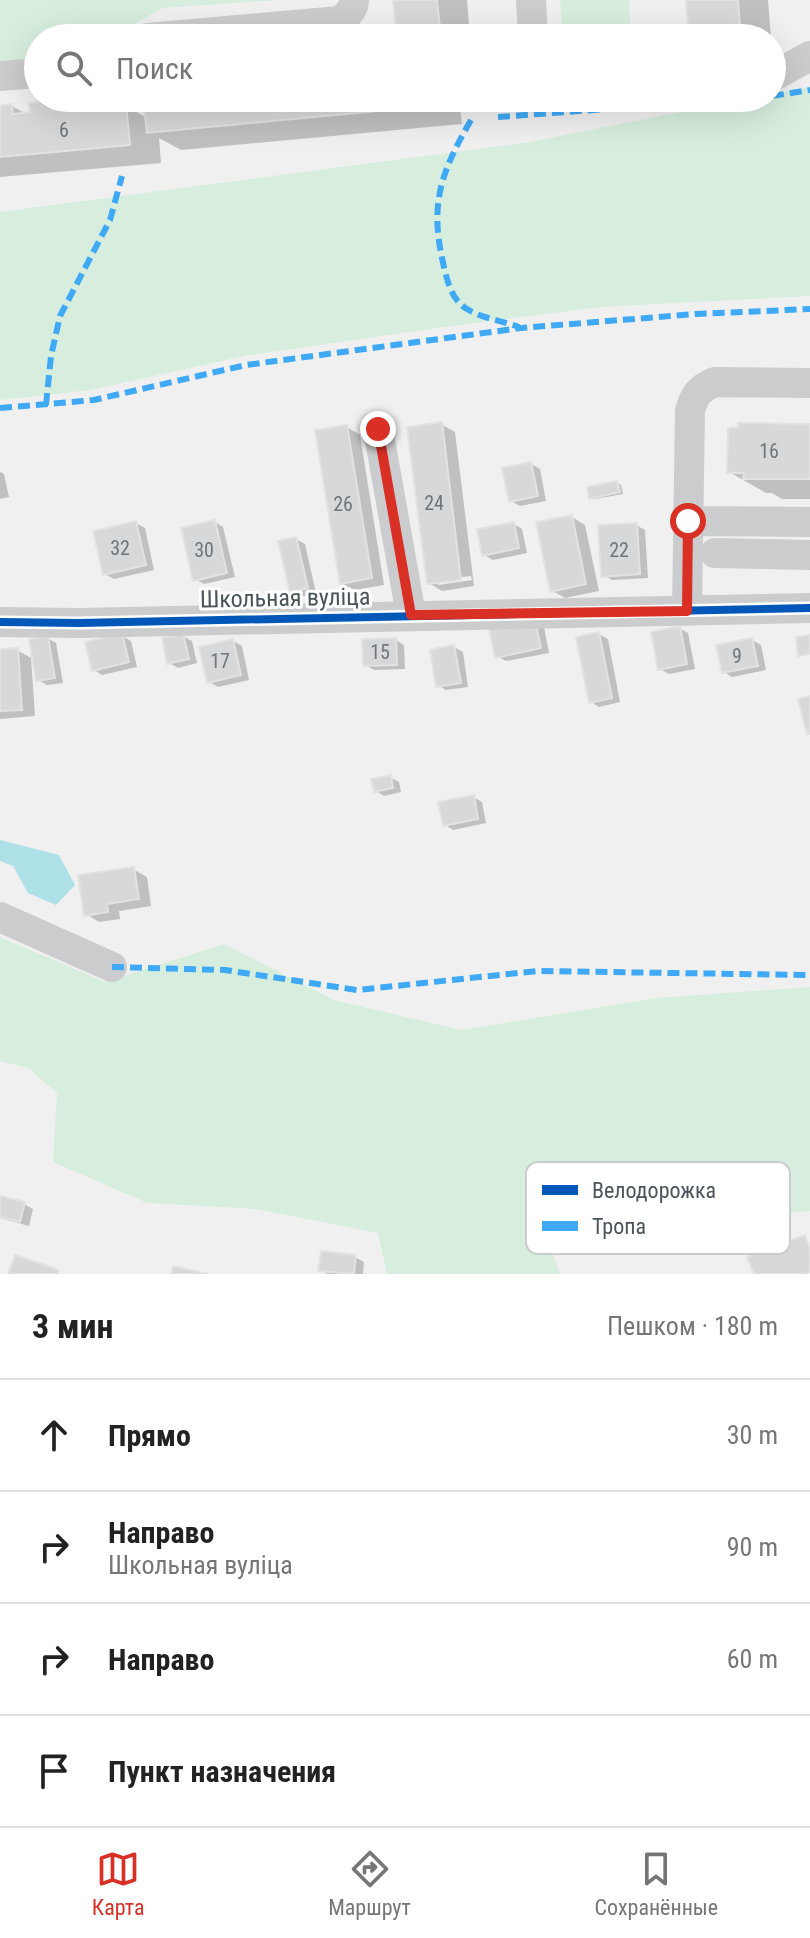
<!DOCTYPE html>
<html lang="ru">
<head>
<meta charset="utf-8">
<style>
  body { margin:0; font-family:"Roboto Condensed",sans-serif; background:#f6f6f6; color:#222 }
  .stop { position:absolute; width:24px; height:24px; margin:-18px; border:6px solid #d93025; border-radius:50%; background:#fff }
  .stop.end { background:#d93025; border-color:#fff; box-shadow:0 2px 8px #0008 }
  .list { margin:0; padding:0; list-style:none }
  h2 { display:flex; justify-content:space-between; align-items:center; height:104px; margin:0; padding:0 32px; font-size:34px }
  h2 small { font-size:26px; font-weight:400; color:#767676 }
  .list li { display:grid; grid-template-columns:52px 1fr auto; gap:24px; align-items:center; box-sizing:border-box; height:112px; padding:0 32px; border-top:2px solid #e0e0e0 }
  .list b { display:block; font-size:30px; white-space:nowrap }
  .list p { margin:0; font-size:26px; white-space:nowrap; color:#767676 }
  .list em { font-size:26px; font-style:normal; color:#767676 }
  .icon { flex:none; width:44px; height:44px; fill:none; stroke:currentColor; stroke-width:2; stroke-linecap:round; stroke-linejoin:round }
  .map { position:relative; flex:none; width:810px; height:1274px; overflow:hidden }
  .search { position:absolute; background:#fff; box-shadow:0 8px 32px #0002; left:24px; right:24px; top:24px; height:88px; display:flex; align-items:center; gap:20px; box-sizing:border-box; padding:0 28px; border-radius:44px; color:#767676; font-size:30px }
  .sheet { height:552px; background:#fff }
  nav { display:flex; justify-content:space-around; align-items:center; box-sizing:border-box; height:112px; border-top:2px solid #e0e0e0; background:#fff; font-size:22px; color:#767676 }
  nav a { display:grid; justify-items:center; gap:4px }
  nav .on { color:#d93025 }
  .map>svg:first-child { display:block }
  .green { fill:#d7eede }
  .water { fill:#aee0e8 }
  .shadow { fill:#0003; fill-rule:evenodd }
  .building { fill:#d7d8d9; stroke:#e2e2e3; stroke-width:2 }
  .lines { fill:none; stroke-linecap:round; stroke-linejoin:round }
  .minor { stroke:#cbccce; stroke-width:30 }
  .quiet { stroke:#3fa9f5; stroke-width:6; stroke-dasharray:12 6; stroke-linecap:butt }
  .cycleway-casing { stroke:#fff; stroke-width:13 }
  .cycleway { stroke:#0057b8; stroke-width:8 }
  .route { stroke:#d93025; stroke-width:10 }
  .labels { text-anchor:middle; stroke-width:6; stroke-linejoin:round; paint-order:stroke }
  .number-label { font-size:20px; fill:#6e767c }
  .street-label { font-size:24px; fill:#49545b; stroke:#fff }
  .key { fill:#fff; stroke:#c8ccce; stroke-width:2 }
  .key-label { font-size:22px; fill:#49545b }
</style>
</head>
<body>
<div class="map">
<svg width="810" height="1274" viewBox="0 0 810 1274">
  <rect width="100%" height="100%" fill="#f1f0f0"/>
  <path class="green" d="M0,0H278L163,8L109,38H38V59L0,61Z
    M560,0H629L631,38H563Z
    M810,87V296L601,307L444,327L244,356L91,390L0,400V212L524,143L752,98H772V94Z
    M0,937L105,982L224,944L334,1000L461,1030L657,998L810,987V1211L700,1222L599,1184L535,1202L560,1274H387L378,1233L256,1209L147,1203L53,1162L57,1093L28,1068L0,1061Z"/>
  <path class="water" d="M0,840L59,855L75,885L56,905L28,893L13,866L0,861Z"/>
  <path class="shadow" d="M395,0H467L470,38H399Z
    M688,0H768L771,38H691Z
    M146,98H459L462,124L181,150L159,138L161,163L0,177V108L12,106L26,114L51,103L64,110L83,100L96,108L126,106L147,118Z
    M441,424L455,432L474,586L442,591L429,583ZM471,576L472,580L438,585V580Z
    M810,426V499H782L772,493H766L729,472Z
    M347,427L360,435L384,585L355,590L341,583Z
    M531,464L540,469L546,501L520,506L511,501Z
    M0,472L4,474L9,497L0,499Z
    M617,483L621,485L623,494L595,499L591,497Z
    M572,517L585,525L599,591L565,598L551,590Z
    M215,522L223,527L235,577L204,584L195,579Z
    M136,523L145,528L154,570L114,579L105,574Z
    M514,524L522,529L527,553L493,560L484,555Z
    M636,525L645,530L648,578L612,580L603,575Z
    M296,539L305,544L316,593L300,597L292,591Z
    M544,627L549,653L506,661L497,656L492,631Z
    M679,628L688,633L695,669L669,674L660,669Z
    M599,634L608,639L620,702L599,707L591,702Z
    M122,636L131,641L137,667L102,675L94,670Z
    M183,636L192,641L197,663L178,668L169,663Z
    M47,638L56,643L63,683L47,685L38,680Z
    M396,640L404,645L405,669L374,670L365,665Z
    M752,640L761,645L766,670L732,677L724,672Z
    M233,641L242,646L249,680L218,687L209,682Z
    M454,647L463,652L468,687L446,690L438,685Z
    M17,650L31,658L35,716L0,719V651Z
    M390,777L399,782L401,792L384,796L375,790Z
    M473,797L482,802L486,823L453,830L445,825Z
    M133,869L147,877L151,906L119,911L120,919L99,922L86,914Z
    M0,1198L24,1204L33,1209L29,1226L0,1218Z
    M355,1257L364,1262L363,1274H327L320,1270Z"/>
  <path class="building" d="M393,0H437L441,38H397Z
    M686,0H738L741,38H689Z
    M83,98L84,107L126,104L130,145L0,157V106L12,104L13,114L30,112L29,103L52,101V110L62,109L61,100Z
    M143,98H430V106L147,133Z
    M442,422L461,580L427,584L407,427Z
    M738,423L810,424V479H743L744,473H727L728,428H738Z
    M347,425L372,578L340,584L315,430Z
    M531,462L538,496L509,502L502,468Z
    M617,481L620,492L589,499L587,487Z
    M572,515L586,584L550,592L536,522Z
    M215,520L227,573L193,581L181,528Z
    M136,521L146,565L103,575L93,531Z
    M514,522L519,548L482,556L477,529Z
    M637,523L640,574L601,577L598,525Z
    M296,537L308,588L290,593L278,541Z
    M535,620L541,648L495,658L489,629Z
    M680,626L687,664L658,670L651,632Z
    M599,632L612,698L589,703L576,637Z
    M122,633L129,662L92,671L85,642Z
    M183,634L189,659L167,664L162,638Z
    M810,635V654L798,656L796,637Z
    M48,636L55,678L36,681L29,639Z
    M396,638L397,665L363,666L362,639Z
    M752,638L758,666L722,673L716,645Z
    M233,639L241,675L207,683L199,647Z
    M454,645L461,683L436,687L430,650Z
    M18,648L22,710L0,711V649Z
    M810,696V734H807L798,699Z
    M391,775L393,788L374,792L371,779Z
    M474,795L478,819L443,826L438,802Z
    M134,867L139,899L107,904L108,912L84,916L78,875Z
    M0,1196L25,1202L20,1222L0,1217Z
    M805,1235L810,1249V1272L804,1274H754L747,1257Z
    M321,1251L356,1255L354,1274L318,1271Z
    M15,1255L59,1270L58,1274H8Z
    M173,1266L208,1274H171Z"/>
  <g class="lines">
    <path class="minor" d="M531,0L533,38
      M148,38L339,21C347,16 354,10 354,0
      M0,76L38,73
      M772,77L810,56
      M378,429L411,615
      M688,521L810,522
      M715,553L810,555
      M687,611L690,411C694,395 700,388 715,382L810,383
      M0,622L79,623L810,608
      M0,917L112,967"/>
    <path class="quiet" d="M772,96L810,90
      M498,117L758,98
      M471,120C440,174 429,205 444,267C448,283 451,299 467,309C481,318 503,321 519,327
      M46,405L51,356L60,316L110,220L122,176
      M0,408L94,400L246,365L521,328L696,314L810,309
      M112,967L225,970L357,990L537,971L810,975"/>
    <defs>
      <path id="cycleway" d="M0,622L79,623L810,608"/>
    </defs>
    <use href="#cycleway" class="cycleway-casing"/>
    <use href="#cycleway" class="cycleway"/>
  </g>
  <g class="lines">
    <path class="route" d="M378,429L411,615L687,611L688,521"/>
  </g>
  <g class="labels">
    <g class="number-label">
      <text x="64" y="137">6</text>
      <text x="769" y="458">16</text>
      <text x="434" y="510">24</text>
      <text x="343" y="511">26</text>
      <text x="120" y="555">32</text>
      <text x="204" y="557">30</text>
      <text x="619" y="557">22</text>
      <text x="380" y="659">15</text>
      <text x="737" y="663">9</text>
      <text x="220" y="668">17</text>
    </g>
    <g class="street-label">
      <text transform="translate(285 598) rotate(-1)" y="8">Школьная вуліца</text>
    </g>
  </g>
  <rect x="526" y="1162" width="264" height="92" rx="12" class="key"/>
  <rect x="542" y="1185" width="36" height="10" fill="#0057b8"/>
  <rect x="542" y="1221" width="36" height="10" fill="#3fa9f5"/>
  <g class="key-label">
    <text x="592" y="1198">Велодорожка</text>
    <text x="592" y="1234">Тропа</text>
  </g>
</svg>
<div class="stop" style="left:688px;top:521px"></div>
<div class="stop end" style="left:378px;top:429px"></div>
<div class="search"><svg class="icon" aria-label="search" viewBox="0 0 24 24"><circle cx="10" cy="10" r="6"/><path d="M15 15l6 6"/></svg>Поиск</div>
</div>
<section class="sheet">
<h2>3 мин<small>Пешком · 180 m</small></h2>
<ul class="list">
<li><svg class="icon" aria-label="ahead" viewBox="0 0 24 24"><path d="M12 20V5M6 11l6-6 6 6"/></svg><div><b>Прямо</b></div><em>30 m</em></li>
<li><svg class="icon" aria-label="right" viewBox="0 0 24 24"><path d="M7 20v-9h11M14 6l5 5-5 5"/></svg><div><b>Направо</b><p>Школьная вуліца</p></div><em>90 m</em></li>
<li><svg class="icon" aria-label="right" viewBox="0 0 24 24"><path d="M7 20v-9h11M14 6l5 5-5 5"/></svg><div><b>Направо</b></div><em>60 m</em></li>
<li><svg class="icon" aria-label="arrive" viewBox="0 0 24 24"><path d="M6 21V4h12l-3 4 3 4H6"/></svg><div><b>Пункт назначения</b></div></li>
</ul>
</section>
<nav>
<a class="on"><svg class="icon" aria-label="map" viewBox="0 0 24 24"><path d="M3 6l6-2 6 2 6-2v14l-6 2-6-2-6 2zM9 4v14M15 6v14"/></svg>Карта</a>
<a><svg class="icon" aria-label="directions" viewBox="0 0 24 24"><path d="M12 3l9 9-9 9-9-9zM9 14v-3h6M13 9l2 2-2 2"/></svg>Маршрут</a>
<a><svg class="icon" aria-label="saved" viewBox="0 0 24 24"><path d="M7 4h10v16l-5-4-5 4z"/></svg>Сохранённые</a>
</nav>
</body>
</html>
